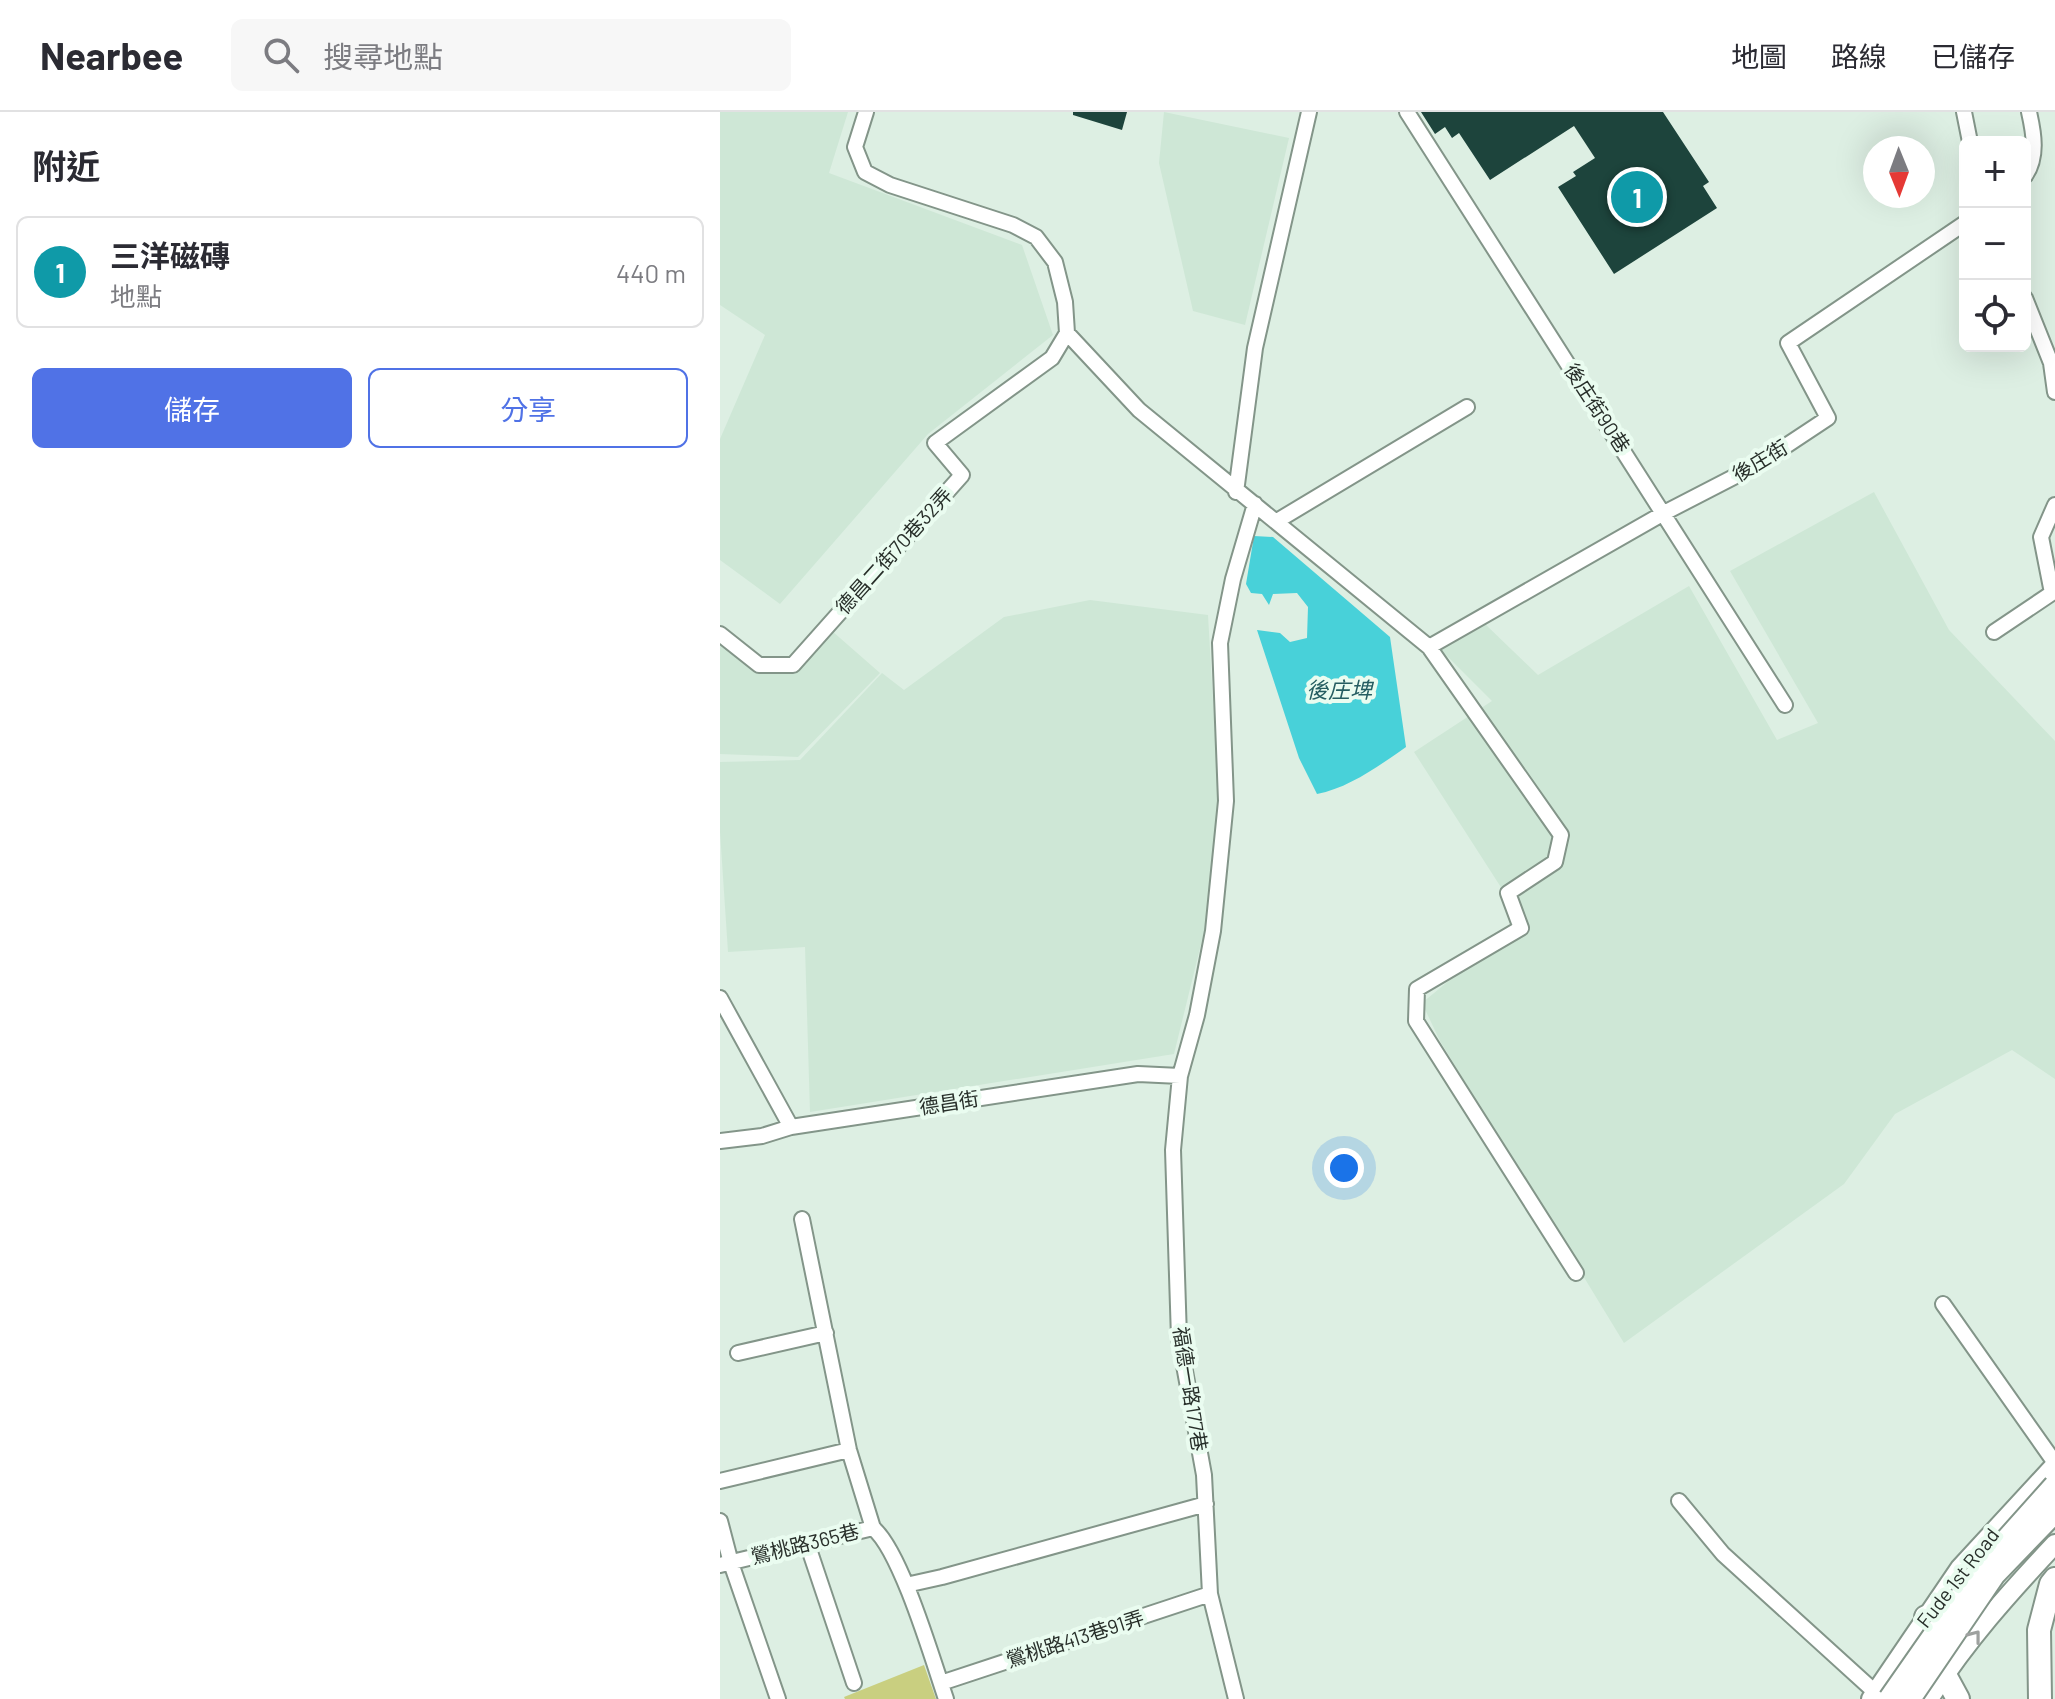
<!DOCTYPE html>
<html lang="zh-TW">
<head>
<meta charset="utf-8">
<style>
  body { margin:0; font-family:Barlow,"Noto Sans TC",sans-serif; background:#f7f7f7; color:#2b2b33 }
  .controls { position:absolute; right:24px; top:24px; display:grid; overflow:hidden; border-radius:12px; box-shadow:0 8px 32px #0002 }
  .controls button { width:72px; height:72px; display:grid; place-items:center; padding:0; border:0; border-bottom:2px solid #e1e1e2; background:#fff; color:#2b2b33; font:40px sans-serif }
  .compass { position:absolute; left:1143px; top:24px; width:72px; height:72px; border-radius:50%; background:#fff; box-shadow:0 8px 32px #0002; rotate:179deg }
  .you { position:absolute; left:624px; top:1056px; width:28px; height:28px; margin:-20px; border:6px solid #fff; border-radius:50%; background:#1a73e8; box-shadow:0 0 0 12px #1a73e833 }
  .badge { display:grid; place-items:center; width:52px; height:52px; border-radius:50%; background:#5072e6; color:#fff; font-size:26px; font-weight:700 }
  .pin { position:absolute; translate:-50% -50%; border:4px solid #fff; box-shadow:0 2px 8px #0006 }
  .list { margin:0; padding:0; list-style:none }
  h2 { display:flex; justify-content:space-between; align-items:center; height:104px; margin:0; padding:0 32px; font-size:34px }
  h2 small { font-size:26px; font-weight:400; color:#7c7c81 }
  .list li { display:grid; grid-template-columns:52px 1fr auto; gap:24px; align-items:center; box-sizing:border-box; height:112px; margin:0 16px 16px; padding:0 16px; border:2px solid #e1e1e2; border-radius:12px }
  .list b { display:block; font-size:30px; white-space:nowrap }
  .list p { margin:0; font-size:26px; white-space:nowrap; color:#7c7c81 }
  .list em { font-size:26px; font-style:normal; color:#7c7c81 }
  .actions { display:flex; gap:16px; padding:24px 32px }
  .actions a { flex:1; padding:18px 0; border:2px solid #5072e6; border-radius:12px; text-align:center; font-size:28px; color:#5072e6 }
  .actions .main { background:#5072e6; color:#fff }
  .icon { flex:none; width:44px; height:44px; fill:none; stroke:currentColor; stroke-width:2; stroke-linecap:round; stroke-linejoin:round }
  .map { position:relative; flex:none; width:1335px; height:1587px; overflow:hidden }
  header { display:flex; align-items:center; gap:48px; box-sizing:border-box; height:112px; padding:0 40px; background:#fff; border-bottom:2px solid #e1e1e2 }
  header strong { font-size:38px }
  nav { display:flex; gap:44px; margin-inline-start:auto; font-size:28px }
  .search { width:560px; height:72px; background:#f7f7f7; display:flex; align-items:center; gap:20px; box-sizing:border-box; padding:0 28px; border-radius:12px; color:#7c7c81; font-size:30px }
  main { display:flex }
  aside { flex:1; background:#fff }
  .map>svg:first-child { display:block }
  .built { fill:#cee7d6 }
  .green { fill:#c9cf80 }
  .water { fill:#48d1d9 }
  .building { fill:#1d443c }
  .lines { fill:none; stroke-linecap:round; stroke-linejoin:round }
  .minor-casing { stroke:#839589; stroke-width:18 }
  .major-casing { stroke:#839589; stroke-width:22 }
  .highway-casing { stroke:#839589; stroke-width:26 }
  .minor { stroke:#fff; stroke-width:14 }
  .major { stroke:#fff; stroke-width:18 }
  .highway { stroke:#fff; stroke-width:22 }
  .highway-bridge-casing { stroke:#839589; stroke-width:26; stroke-linecap:butt }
  .highway-bridge { stroke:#fff; stroke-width:22 }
  .oneway { stroke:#9ea19f }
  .labels { text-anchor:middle; stroke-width:8; stroke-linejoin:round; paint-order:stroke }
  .street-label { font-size:20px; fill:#282f2a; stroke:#eafcf0 }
  .water-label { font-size:22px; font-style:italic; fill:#255d61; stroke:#eafcf0 }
</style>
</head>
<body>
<header>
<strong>Nearbee</strong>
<div class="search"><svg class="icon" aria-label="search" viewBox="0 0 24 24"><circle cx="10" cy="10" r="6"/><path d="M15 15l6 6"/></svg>搜尋地點</div>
<nav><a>地圖</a><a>路線</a><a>已儲存</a></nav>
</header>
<main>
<aside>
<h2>附近<small></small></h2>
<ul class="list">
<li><span class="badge" style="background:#0f9aa8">1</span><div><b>三洋磁磚</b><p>地點</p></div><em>440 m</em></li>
</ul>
<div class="actions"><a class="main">儲存</a><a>分享</a></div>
</aside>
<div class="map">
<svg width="1335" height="1587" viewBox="0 0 1335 1587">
  <rect width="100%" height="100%" fill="#ddefe3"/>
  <path class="built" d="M0,0H128L109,61L302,133L333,223L208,322L60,492L0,448V327L45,223L0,193Z
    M444,0L569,26L525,213L473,199L439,51Z
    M1154,380L1229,518L1335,629V967L1292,938L1175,1002L1124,1072L904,1231L720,929L702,891L802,808L694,640L772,589L718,535L764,511L818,563L969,474L1057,628L1098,611L1010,459Z
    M370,488L488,503L499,692L484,820L454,942L90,1000L85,835L8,840L0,720V650L80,648L162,561L184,578L284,505Z
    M112,519L160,561L78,645L0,642V531L38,561H75Z"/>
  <path class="green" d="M204,1553L216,1587H125L124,1585Z"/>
  <path class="water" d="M534,424L553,425L670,525L686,635C660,653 629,676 597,682L579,646L537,518L560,521L570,530L587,526L588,495L577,481L553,482L549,493L542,482L531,481L526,472Z"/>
  <path class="building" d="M353,0H407L402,18L353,3Z
    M701,0H943L989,70L983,74L997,96L894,162L838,75L856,64L853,60L875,46L854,14L770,68L739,21L732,26L725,15L715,22Z"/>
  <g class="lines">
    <defs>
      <path id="minor" d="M687,0L1065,593
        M1244,0L1250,30
        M1305,64C1318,45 1314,22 1309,0
        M1305,186L1331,251L1335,280
        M347,221L419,298L709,535L841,723L835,750L788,781L801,816L697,877L696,909L856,1161
        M516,380L535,236L589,0
        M557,409L747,295
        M1274,520L1332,481L1321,425L1335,393
        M0,522L39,553H73L242,363L215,331L332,246L347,221L345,190L335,150L316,125L293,113L170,73L145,60L135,35L146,0
        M709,535L944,401L1037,353L1108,306L1068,231L1245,111
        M0,886L71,1015
        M0,1029L42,1024L71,1015L418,962L460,964
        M82,1107L129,1338L153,1416
        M1223,1192L1335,1351
        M18,1241L106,1221
        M0,1369L129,1338
        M959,1389L1003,1442L1155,1580
        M0,1409L11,1451L58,1587
        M87,1431L134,1571
        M0,1453L153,1416C181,1439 213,1549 226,1587
        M186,1473L222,1465L486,1392
        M221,1571L490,1482
        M516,1587L490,1482L484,1363L459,1226L453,1038L460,964L477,903L493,819L506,689L500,531L513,467L535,392"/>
      <path id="major" d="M1151,1587L1240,1456L1335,1353
        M1209,1587C1245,1530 1289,1481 1335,1432"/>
      <path id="highway" d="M1206,1505L1225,1563L1238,1587
        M1320,1587L1319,1518L1331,1472L1335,1467"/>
    </defs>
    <use href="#minor" class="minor-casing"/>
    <use href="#major" class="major-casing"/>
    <use href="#highway" class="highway-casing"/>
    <use href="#minor" class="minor"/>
    <use href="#major" class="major"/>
    <use href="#highway" class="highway"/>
    <defs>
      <path id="highway-bridge" d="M1170,1587L1260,1458L1335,1374
        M1189,1587L1274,1462L1335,1399"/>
    </defs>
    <use href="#highway-bridge" class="highway-bridge-casing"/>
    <use href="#highway-bridge" class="highway-bridge"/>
  </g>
  <defs><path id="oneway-chevron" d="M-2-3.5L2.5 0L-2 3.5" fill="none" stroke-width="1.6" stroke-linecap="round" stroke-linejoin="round" transform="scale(2)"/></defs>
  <use class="oneway" href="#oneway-chevron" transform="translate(1255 1524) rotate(-52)"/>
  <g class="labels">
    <g class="street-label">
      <text transform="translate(877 296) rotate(57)" y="7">後庄街90巷</text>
      <text transform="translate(1040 349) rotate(-31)" y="7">後庄街</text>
      <text transform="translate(174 439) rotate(-48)" y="7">德昌二街70巷32弄</text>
      <text transform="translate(229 991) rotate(-9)" y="7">德昌街</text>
      <text transform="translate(470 1277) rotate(81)" y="7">福德一路177巷</text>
      <text transform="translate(85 1432) rotate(-14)" y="7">鶯桃路365巷</text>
      <text transform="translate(1238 1466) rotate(-52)" y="7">Fude 1st Road</text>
      <text transform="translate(355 1527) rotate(-18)" y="7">鶯桃路413巷91弄</text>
    </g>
    <g class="water-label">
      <text x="619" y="586">後庄埤</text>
    </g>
  </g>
</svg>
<div class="controls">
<button>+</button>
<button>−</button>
<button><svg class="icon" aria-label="locate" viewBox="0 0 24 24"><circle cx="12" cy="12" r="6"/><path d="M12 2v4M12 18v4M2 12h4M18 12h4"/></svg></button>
</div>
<svg class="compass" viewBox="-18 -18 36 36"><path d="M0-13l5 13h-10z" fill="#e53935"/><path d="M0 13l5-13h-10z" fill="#7c7c81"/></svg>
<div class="you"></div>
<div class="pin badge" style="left:917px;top:85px;background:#0f9aa8">1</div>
</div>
</main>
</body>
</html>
